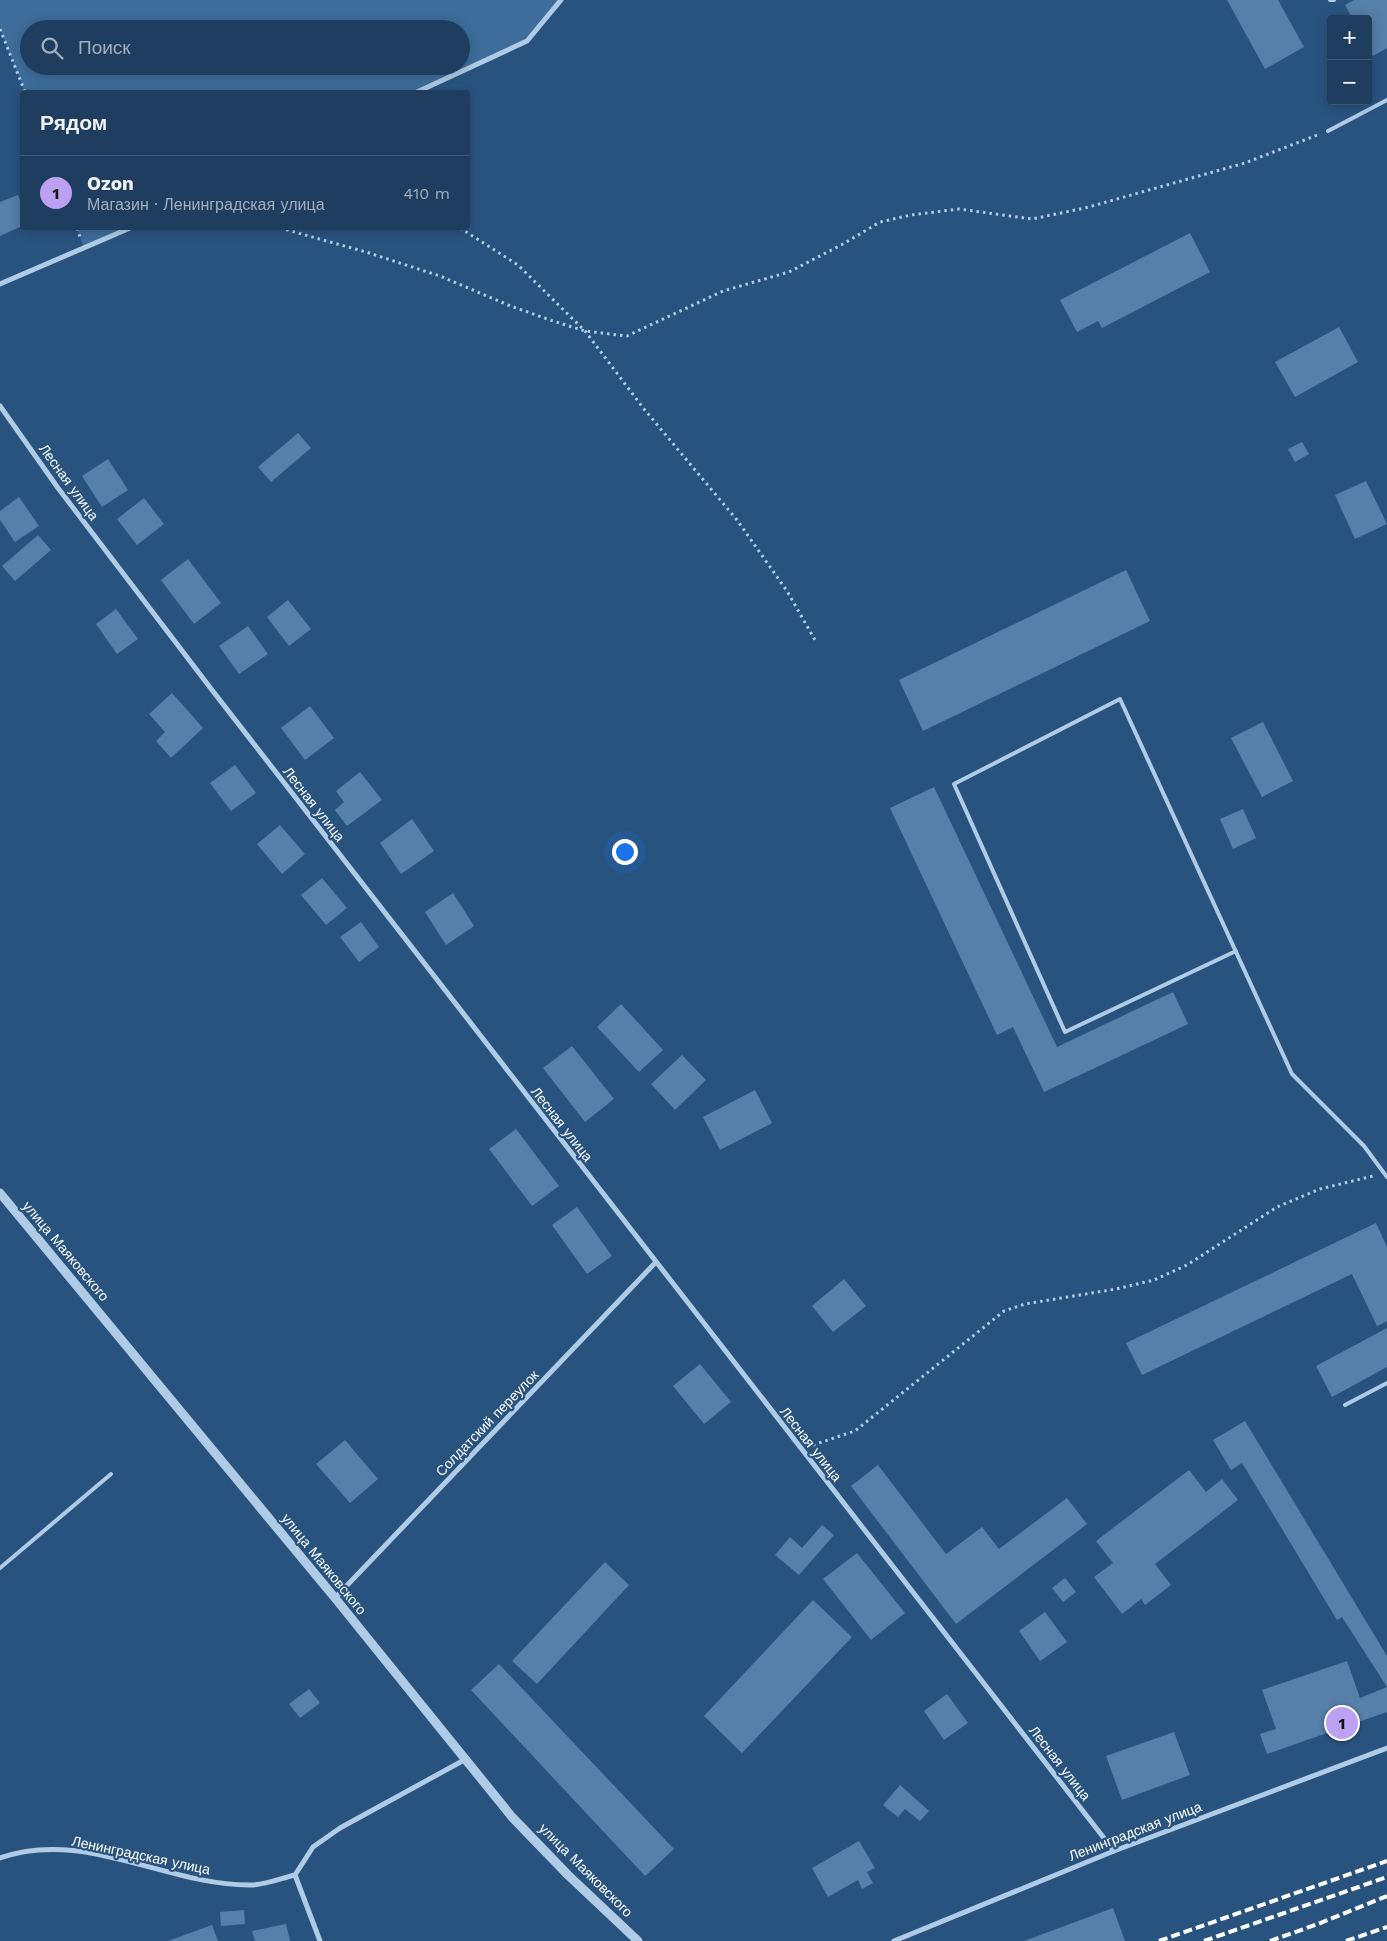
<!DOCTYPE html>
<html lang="ru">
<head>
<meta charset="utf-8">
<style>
  body { margin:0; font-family:"Work Sans",sans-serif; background:#2c4968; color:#f1f3f6 }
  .controls { position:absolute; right:15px; top:15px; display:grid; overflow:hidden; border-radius:5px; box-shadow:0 2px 12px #0003 }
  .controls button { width:45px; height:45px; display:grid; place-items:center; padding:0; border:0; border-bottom:1px solid #3c5774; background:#1f3e5f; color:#f1f3f6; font:25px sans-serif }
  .you { position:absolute; left:624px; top:851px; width:18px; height:18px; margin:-12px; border:4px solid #fff; border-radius:50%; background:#1a73e8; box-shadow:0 0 0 8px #1a73e833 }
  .badge { display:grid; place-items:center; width:32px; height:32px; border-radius:50%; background:#bca0f2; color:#111; font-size:16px; font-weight:700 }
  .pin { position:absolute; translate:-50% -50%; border:2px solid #fff; box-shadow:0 1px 5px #0006 }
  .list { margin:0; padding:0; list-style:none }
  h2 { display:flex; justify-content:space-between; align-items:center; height:65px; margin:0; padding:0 20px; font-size:21px }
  h2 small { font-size:16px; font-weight:400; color:#a1aebd }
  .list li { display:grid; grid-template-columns:32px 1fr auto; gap:15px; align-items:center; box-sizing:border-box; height:75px; padding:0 20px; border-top:1px solid #3c5774 }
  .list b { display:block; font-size:19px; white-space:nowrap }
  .list p { margin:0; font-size:16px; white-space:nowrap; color:#a1aebd }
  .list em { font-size:16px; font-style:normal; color:#a1aebd }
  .icon { flex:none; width:28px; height:28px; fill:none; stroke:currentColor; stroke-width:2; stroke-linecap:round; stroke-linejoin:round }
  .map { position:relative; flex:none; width:1387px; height:1941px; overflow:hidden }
  .search { position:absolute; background:#1f3e5f; box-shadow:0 2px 12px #0003; left:20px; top:20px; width:450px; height:55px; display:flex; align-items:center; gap:12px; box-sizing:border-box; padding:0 18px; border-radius:28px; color:#a1aebd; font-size:19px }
  .panel { position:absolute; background:#1f3e5f; box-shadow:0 2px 12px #0003; left:20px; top:90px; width:450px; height:140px; border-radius:5px }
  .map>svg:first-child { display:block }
  .green { fill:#3e6d9c; fill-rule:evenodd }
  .building { fill:#567fa9 }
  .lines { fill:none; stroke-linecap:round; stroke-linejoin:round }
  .path { stroke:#b0cbe5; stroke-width:3; stroke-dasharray:2.5 4; stroke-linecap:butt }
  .service { stroke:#b0cbe5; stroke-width:4 }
  .minor { stroke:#b0cbe5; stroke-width:5 }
  .tertiary { stroke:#b0cbe5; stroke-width:9 }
  .rail { stroke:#fff; stroke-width:4; stroke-dasharray:9 4; stroke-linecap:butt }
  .labels { text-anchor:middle; stroke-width:4.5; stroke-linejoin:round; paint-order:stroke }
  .street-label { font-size:14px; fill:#fff; stroke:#29537f }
</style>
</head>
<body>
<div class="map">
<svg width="1387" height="1941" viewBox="0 0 1387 1941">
  <rect width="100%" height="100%" fill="#29537f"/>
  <path class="green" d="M0,0H561L527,41L417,92H25L0,29ZM29,29H461V66H29Z
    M77,228H130L84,248Z"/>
  <path class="building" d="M1227,0H1278L1304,47L1265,69Z
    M1354,0H1387V48L1373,56L1368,47V19H1353L1345,5Z
    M18,195L22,205V226L0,236V202Z
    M1190,233L1210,272L1102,328L1098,321L1077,332L1060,300Z
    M1339,327L1358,362L1295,397L1275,362Z
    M298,433L311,448L271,482L258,467Z
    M1302,442L1309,454L1295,462L1288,449Z
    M108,459L128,490L102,507L82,476Z
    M1366,481L1387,524L1355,539L1335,495Z
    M19,497L39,526L15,542L0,520V511Z
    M144,498L164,524L137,545L117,519Z
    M38,535L51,550L15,581L2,566Z
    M188,559L221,603L194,624L161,580Z
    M1126,570L1150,621L923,731L899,680Z
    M288,600L311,629L289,646L267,617Z
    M116,609L138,639L117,654L96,624Z
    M248,626L268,654L239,674L219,646Z
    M172,693L203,728L171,758L156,741L165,732L149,714Z
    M310,706L334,738L305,760L281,728Z
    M1263,722L1293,781L1262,797L1231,738Z
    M235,765L256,793L231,811L210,783Z
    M360,772L382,800L347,826L335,810L344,802L336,791Z
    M934,787L1057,1047L1173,992L1188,1024L1044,1092L1013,1027L997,1035L890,808Z
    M1243,809L1256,838L1233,849L1220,819Z
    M412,819L434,851L401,874L380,843Z
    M280,825L305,854L282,874L257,844Z
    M322,878L347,908L326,925L301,895Z
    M453,893L474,926L446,945L425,912Z
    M361,922L379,947L359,962L340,937Z
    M621,1004L663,1050L639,1072L597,1027Z
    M572,1046L614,1099L585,1122L543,1068Z
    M682,1055L706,1080L675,1110L651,1084Z
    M755,1090L772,1123L720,1150L703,1117Z
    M516,1129L559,1186L532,1206L489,1149Z
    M577,1207L612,1256L587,1274L552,1225Z
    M1376,1223L1387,1247V1321L1377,1326L1352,1274L1142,1375L1126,1343Z
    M844,1279L866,1306L833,1332L812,1306Z
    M1387,1328V1367L1332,1397L1316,1366Z
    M700,1364L731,1402L704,1424L673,1386Z
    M1245,1421L1387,1656V1712L1267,1754L1260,1734L1276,1729L1262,1690L1347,1661L1360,1698L1387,1687L1342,1617L1337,1620L1242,1463L1231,1470L1213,1440Z
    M345,1440L378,1479L350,1503L316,1464Z
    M878,1465L946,1554L982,1527L999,1549L1067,1498L1087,1524L956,1624L851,1486Z
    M1189,1470L1206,1492L1222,1479L1238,1500L1155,1564L1171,1585L1145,1605L1141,1599L1122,1614L1094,1577L1113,1563L1096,1541Z
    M822,1525L834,1535L799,1575L775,1555L790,1537L802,1548Z
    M857,1553L905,1613L871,1640L823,1579Z
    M605,1562L629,1585L537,1684L512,1661Z
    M1065,1578L1076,1592L1063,1602L1052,1588Z
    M813,1600L852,1637L742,1753L704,1716Z
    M1045,1612L1067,1642L1040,1661L1019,1631Z
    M499,1664L674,1849L645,1876L471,1690Z
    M309,1689L320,1703L300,1718L289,1704Z
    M947,1694L968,1723L944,1740L924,1711Z
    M1174,1732L1190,1775L1122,1800L1106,1756Z
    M900,1785L929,1811L920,1821L905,1809L898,1817L883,1805Z
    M859,1841L875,1868L867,1872L873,1883L862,1889L858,1880L828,1897L812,1868Z
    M1113,1908L1125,1941H1024Z
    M244,1910L245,1924L221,1926L220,1912Z
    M286,1924L290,1941H255L252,1931Z
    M212,1925L218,1941H168Z"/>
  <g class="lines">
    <path class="path" d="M0,29L25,92
      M77,228L80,237
      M280,228L366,252L440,276L508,305L550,320L585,331L627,336L723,291L789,272L843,244L880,222L911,215L959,209L1032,219L1085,208L1245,163L1320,134
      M460,228L518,265L585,331L644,409L737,520L787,591L815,640
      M813,1445L855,1431L1004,1311L1025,1304L1116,1289L1154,1280L1187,1265L1277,1207L1320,1189L1373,1176"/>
    <path class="service" d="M1330,0H1334
      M1328,131L1387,100
      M1236,951L1065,1032L954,784L1120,699L1292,1074L1364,1146L1387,1177
      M1345,1405L1387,1383
      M0,1568L111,1474"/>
    <path class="minor" d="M417,92L527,41L561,0
      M0,284L130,228
      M0,406L58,488L212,690L1114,1851
      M335,1598L655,1263
      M0,1858C84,1828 167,1886 251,1885C265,1885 282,1878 295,1875
      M295,1875L313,1847L340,1828L466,1759
      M295,1875L320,1941
      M894,1941L1114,1851L1387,1748"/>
    <path class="tertiary" d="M0,1193L335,1598L512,1817L568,1875L638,1941"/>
    <path class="rail" d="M1159,1941L1387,1861
      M1204,1941L1387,1877
      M1270,1941L1318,1924L1387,1896
      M1346,1941L1387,1927"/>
  </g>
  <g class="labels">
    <g class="street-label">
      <text transform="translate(69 482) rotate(54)" y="5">Лесная улица</text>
      <text transform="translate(314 804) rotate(52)" y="5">Лесная улица</text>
      <text transform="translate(562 1124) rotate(52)" y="5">Лесная улица</text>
      <text transform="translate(66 1251) rotate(50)" y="5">улица Маяковского</text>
      <text transform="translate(487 1423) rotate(-46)" y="5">Солдатский переулок</text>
      <text transform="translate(811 1444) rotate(52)" y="5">Лесная улица</text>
      <text transform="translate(324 1564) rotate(51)" y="5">улица Маяковского</text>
      <text transform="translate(1060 1763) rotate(52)" y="5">Лесная улица</text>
      <text transform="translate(1135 1831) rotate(-21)" y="5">Ленинградская улица</text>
      <text transform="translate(141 1855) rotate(12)" y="5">Ленинградская улица</text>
      <text transform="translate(586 1870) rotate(45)" y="5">улица Маяковского</text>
    </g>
  </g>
</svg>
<div class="controls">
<button>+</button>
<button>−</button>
</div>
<div class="you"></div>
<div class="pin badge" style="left:1342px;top:1723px">1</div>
<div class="search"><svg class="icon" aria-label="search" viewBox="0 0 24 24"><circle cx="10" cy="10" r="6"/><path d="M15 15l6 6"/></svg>Поиск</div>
<section class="panel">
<h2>Рядом<small></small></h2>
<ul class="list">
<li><span class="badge">1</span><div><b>Ozon</b><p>Магазин · Ленинградская улица</p></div><em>410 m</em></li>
</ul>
</section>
</div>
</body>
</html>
